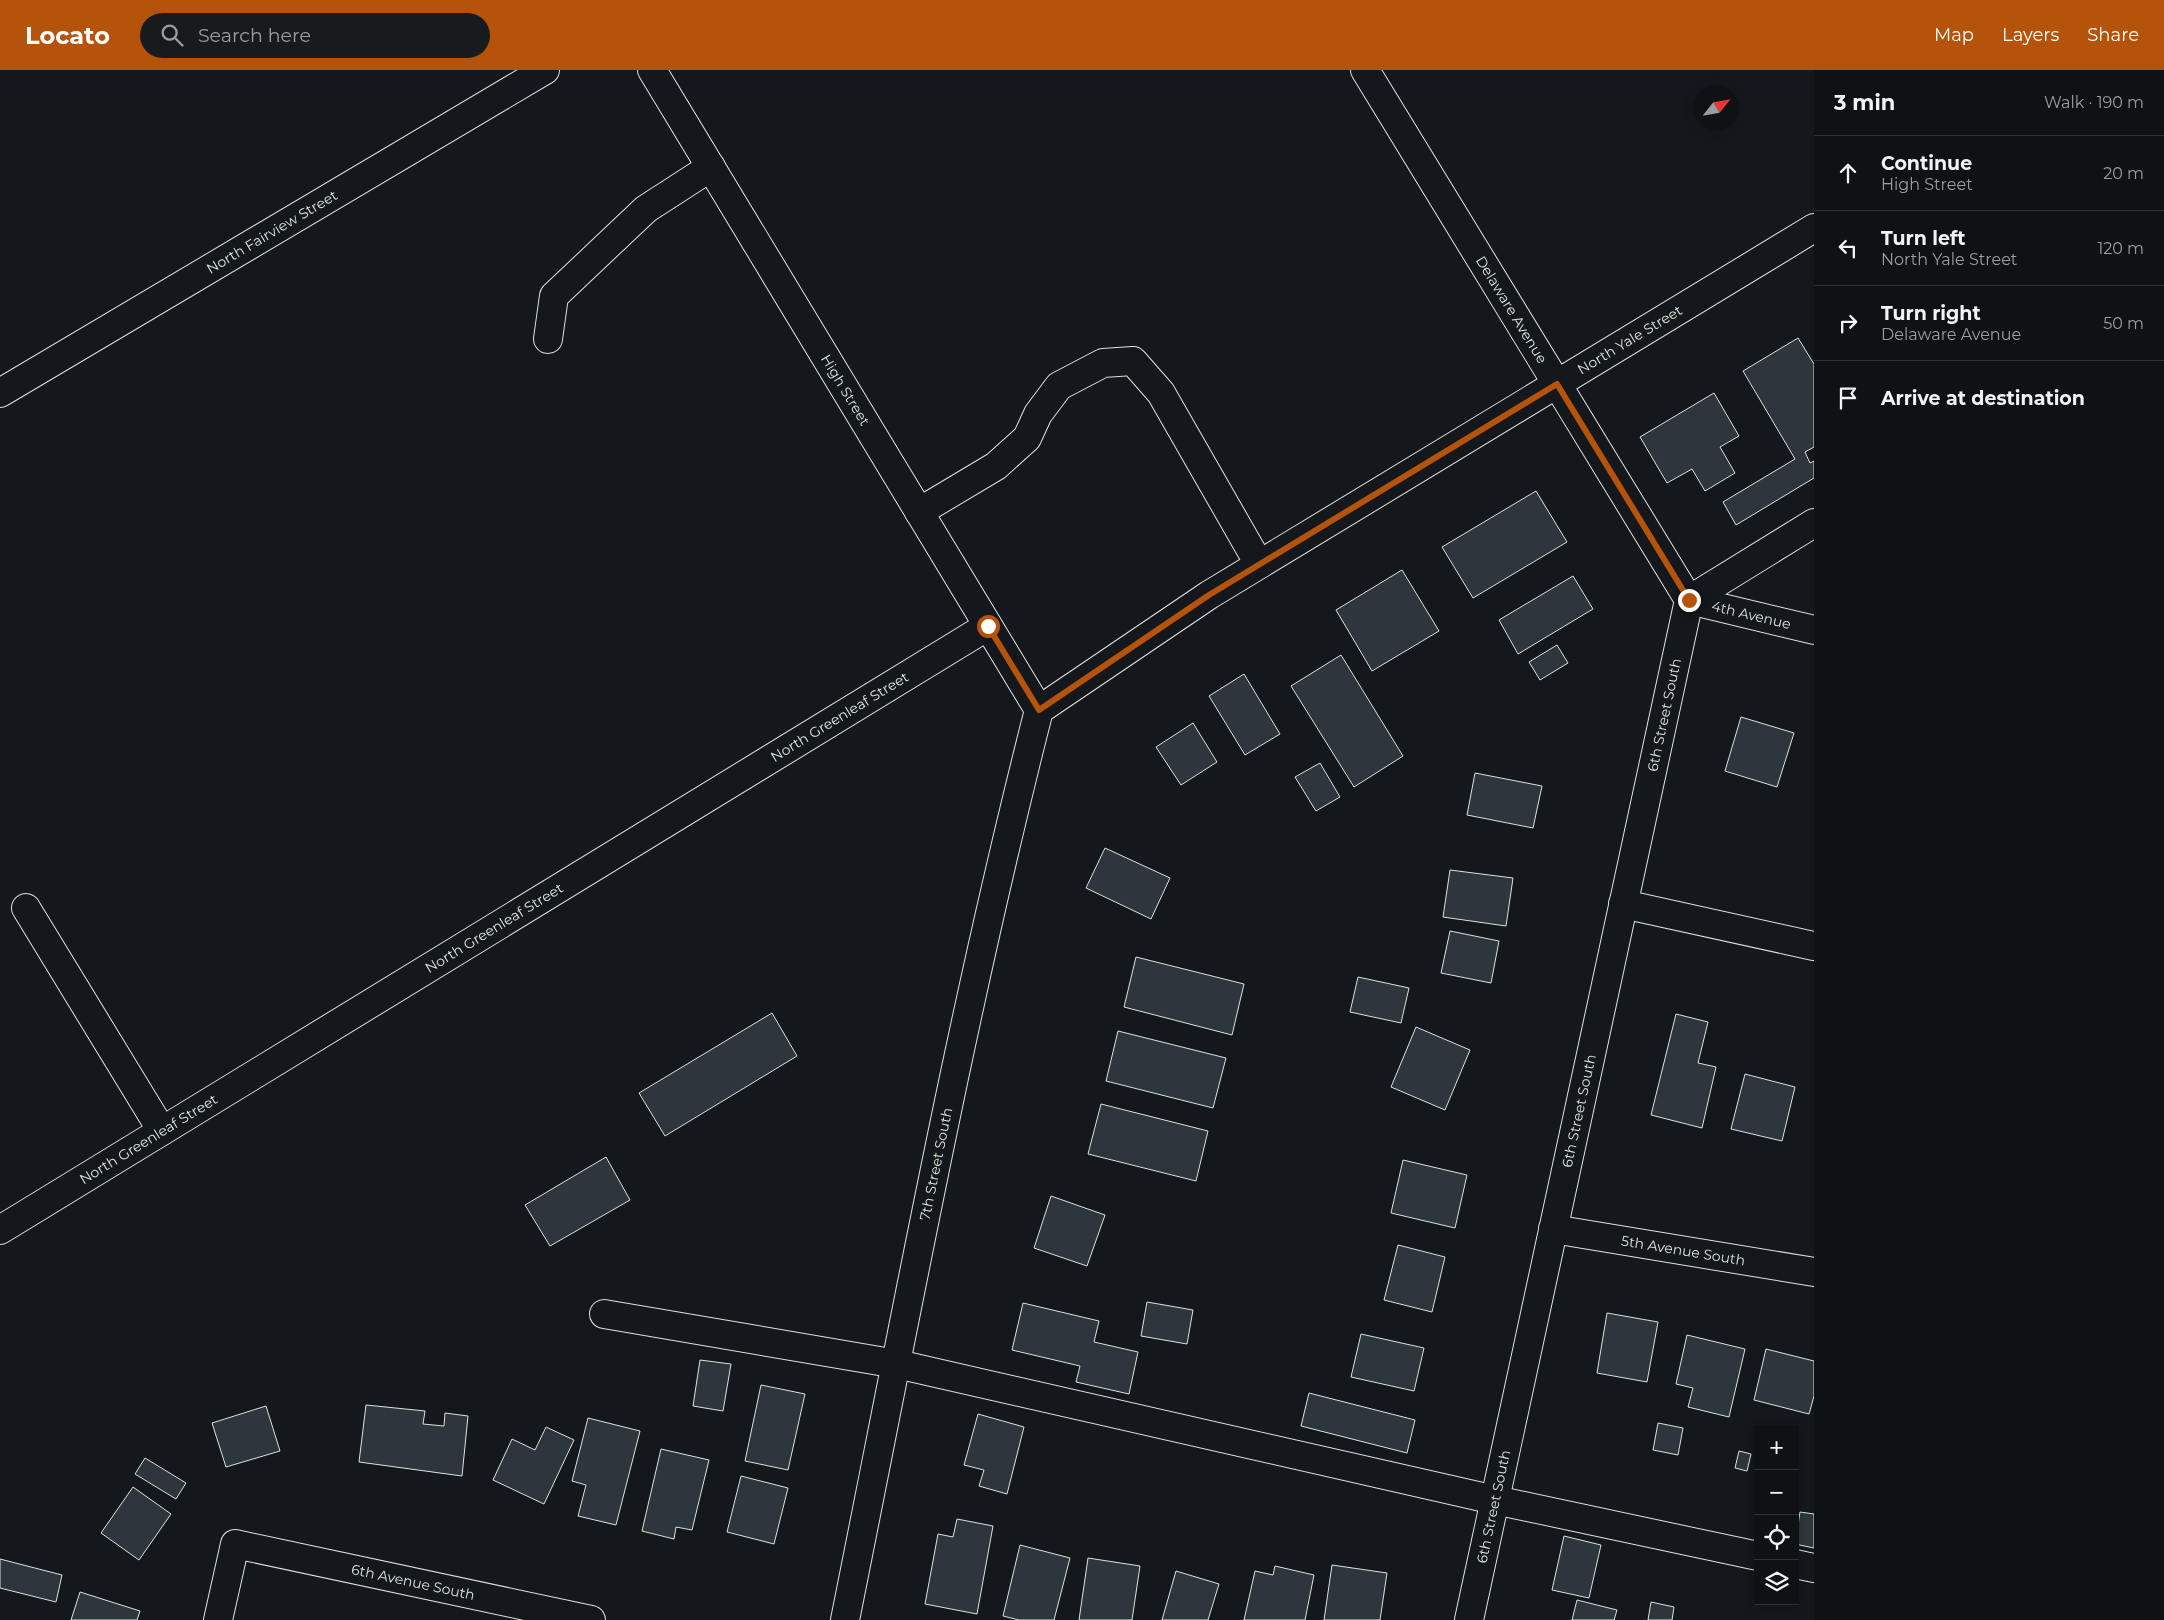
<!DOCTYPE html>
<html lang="en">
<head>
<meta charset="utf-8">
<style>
  body { margin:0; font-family:Montserrat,sans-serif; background:#181b1e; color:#f1f3f6 }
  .controls { position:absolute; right:15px; bottom:15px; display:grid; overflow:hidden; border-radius:0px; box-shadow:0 2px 8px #0003 }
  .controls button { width:45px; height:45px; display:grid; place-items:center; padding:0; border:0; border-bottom:1px solid #2f3234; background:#0f1215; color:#f1f3f6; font:25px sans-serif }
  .compass { position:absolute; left:1694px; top:15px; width:45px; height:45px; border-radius:50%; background:#0f1215; box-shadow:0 2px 8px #0003; rotate:59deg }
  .stop { position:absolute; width:15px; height:15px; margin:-11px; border:4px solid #b45309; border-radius:50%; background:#fff }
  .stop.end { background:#b45309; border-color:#fff; box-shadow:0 1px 5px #0008 }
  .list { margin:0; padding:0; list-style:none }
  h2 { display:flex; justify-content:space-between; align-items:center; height:65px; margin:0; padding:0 20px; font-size:21px }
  h2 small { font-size:16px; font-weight:400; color:#9b9ea0 }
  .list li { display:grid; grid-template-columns:32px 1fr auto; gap:15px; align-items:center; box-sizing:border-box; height:75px; padding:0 20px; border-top:1px solid #2f3234 }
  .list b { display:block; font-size:19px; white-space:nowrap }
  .list p { margin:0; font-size:16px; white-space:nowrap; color:#9b9ea0 }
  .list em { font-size:16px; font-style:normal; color:#9b9ea0 }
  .icon { flex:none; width:28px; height:28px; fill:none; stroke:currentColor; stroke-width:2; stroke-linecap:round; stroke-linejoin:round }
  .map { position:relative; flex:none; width:1814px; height:1550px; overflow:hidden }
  header { display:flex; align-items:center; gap:30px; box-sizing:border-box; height:70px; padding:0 25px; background:#b45309; color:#fff }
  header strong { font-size:24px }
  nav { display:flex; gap:28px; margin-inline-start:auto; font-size:18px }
  .search { width:350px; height:45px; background:#181b1e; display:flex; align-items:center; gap:12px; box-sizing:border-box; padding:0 18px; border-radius:28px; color:#9b9ea0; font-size:19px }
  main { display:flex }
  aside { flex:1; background:#0f1215 }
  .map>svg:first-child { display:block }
  .building { fill:#2c363c; stroke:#d8e6dc }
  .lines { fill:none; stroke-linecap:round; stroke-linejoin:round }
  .minor-casing { stroke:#d8e6dc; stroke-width:30 }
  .major-casing { stroke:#d8e6dc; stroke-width:30 }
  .minor { stroke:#14181c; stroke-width:28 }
  .major { stroke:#14181c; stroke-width:28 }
  .route { stroke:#b45309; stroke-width:6 }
  .labels { text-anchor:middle; stroke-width:4; stroke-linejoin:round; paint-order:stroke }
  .street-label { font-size:14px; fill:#d8e6dc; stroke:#14181c }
</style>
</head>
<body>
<header>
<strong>Locato</strong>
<div class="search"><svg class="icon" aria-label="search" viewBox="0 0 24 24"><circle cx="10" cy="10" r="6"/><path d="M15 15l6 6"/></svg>Search here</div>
<nav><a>Map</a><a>Layers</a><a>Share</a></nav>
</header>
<main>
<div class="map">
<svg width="1814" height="1550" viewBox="0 0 1814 1550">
  <rect width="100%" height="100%" fill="#14181c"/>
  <path class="building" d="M1798,268L1814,294V377L1805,382L1810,393L1814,391V408L1736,455L1723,432L1795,389L1743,301Z
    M1714,323L1739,366L1720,377L1735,403L1705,421L1692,399L1667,413L1640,367Z
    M1536,421L1567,472L1473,528L1442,477Z
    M1402,500L1439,561L1372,601L1336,540Z
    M1573,506L1593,539L1518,584L1499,550Z
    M1557,575L1568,593L1540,610L1529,592Z
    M1341,585L1403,686L1354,717L1291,616Z
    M1244,604L1280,664L1245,685L1209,626Z
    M1741,647L1794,663L1777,717L1725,701Z
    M1193,653L1217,692L1181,715L1156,677Z
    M1320,693L1340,727L1316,741L1295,707Z
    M1475,703L1542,716L1533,758L1467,745Z
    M1105,778L1170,808L1151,849L1086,818Z
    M1450,800L1513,808L1506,856L1443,847Z
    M1450,861L1499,871L1491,913L1441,903Z
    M1136,887L1244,914L1232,965L1124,937Z
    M1358,907L1409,918L1401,953L1350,942Z
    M772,943L797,986L665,1066L639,1023Z
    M1676,944L1708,952L1698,993L1716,997L1702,1058L1651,1045Z
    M1416,957L1470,980L1445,1040L1391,1017Z
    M1118,961L1226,988L1213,1038L1106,1011Z
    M1745,1004L1795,1017L1782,1071L1731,1059Z
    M1101,1034L1208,1061L1196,1111L1088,1084Z
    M606,1087L630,1130L550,1176L525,1135Z
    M1403,1090L1467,1105L1455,1158L1391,1143Z
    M1051,1126L1105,1145L1087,1196L1034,1178Z
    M1398,1175L1445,1187L1432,1242L1384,1230Z
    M1147,1232L1193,1240L1187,1274L1141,1266Z
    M1023,1233L1099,1251L1094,1272L1138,1282L1129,1324L1076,1312L1080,1296L1012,1280Z
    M1607,1243L1658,1252L1647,1312L1597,1303Z
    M1361,1264L1424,1278L1414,1321L1351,1307Z
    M1687,1265L1745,1279L1729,1347L1688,1337L1693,1318L1676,1314Z
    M1766,1279L1814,1291V1326L1809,1344L1754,1330Z
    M700,1290L731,1294L723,1341L693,1336Z
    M761,1315L805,1324L788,1400L745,1391Z
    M1309,1323L1415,1350L1407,1383L1301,1356Z
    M366,1335L425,1341L423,1354L444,1356L445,1343L468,1346L462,1406L359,1392Z
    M266,1336L280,1381L226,1397L212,1353Z
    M978,1344L1024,1357L1007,1424L979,1416L984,1400L964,1395Z
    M588,1348L640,1361L616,1455L578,1446L586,1415L572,1411Z
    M1658,1353L1683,1358L1678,1385L1653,1380Z
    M546,1357L574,1370L544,1434L493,1410L512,1369L535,1380Z
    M661,1379L709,1390L692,1460L676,1457L674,1469L642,1461Z
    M1739,1381L1751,1384L1747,1401L1735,1398Z
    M145,1388L186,1413L176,1429L135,1404Z
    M741,1406L788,1418L774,1474L727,1462Z
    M133,1417L171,1444L139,1490L101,1463Z
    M1800,1442L1814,1444V1478L1795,1474Z
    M957,1449L993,1456L977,1544L925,1534L938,1464L953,1467Z
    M1564,1466L1601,1475L1589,1528L1552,1520Z
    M1020,1475L1070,1488L1054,1550H1019L1003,1546Z
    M1088,1488L1140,1496L1132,1550H1079Z
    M0,1489L62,1505L56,1532L0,1518Z
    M1332,1495L1387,1503L1380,1550H1324Z
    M1275,1496L1314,1505L1305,1550H1244L1255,1501L1273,1505Z
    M1176,1501L1219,1514L1208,1550H1162Z
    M80,1522L140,1541L137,1550H71Z
    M1577,1530L1617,1540L1614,1550H1572Z
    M1651,1532L1674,1537L1672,1550H1648Z"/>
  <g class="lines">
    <defs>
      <g id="minor">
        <path id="s1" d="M652,0L1039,640"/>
        <path id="s2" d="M1365,0L1689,530"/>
        <path d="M548,269L554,226L646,139L711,97"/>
        <path id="s3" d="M0,323L545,0"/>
        <path d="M919,442L996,396L1027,368L1038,344L1059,316L1103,293L1133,291L1161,323L1259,494"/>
        <path d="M1689,530L1814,453"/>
        <path id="s4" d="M1689,530L1814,560"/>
        <path d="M1623,834L1814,876"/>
        <path d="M26,838L162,1061"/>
        <path id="s5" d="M1553,1159L1814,1202"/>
        <path id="s6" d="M0,1160L988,556"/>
        <path d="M604,1244L897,1294L1495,1430L1758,1486"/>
        <path d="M1795,1494L1814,1498"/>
        <path id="s7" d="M218,1550L235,1474L591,1550"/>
        <path id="s8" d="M1469,1550L1689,530"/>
      </g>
      <g id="major">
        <path id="s9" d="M845,1550C906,1246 962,941 1039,640L1209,525L1814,158"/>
      </g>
    </defs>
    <use href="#minor" class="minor-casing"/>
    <use href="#major" class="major-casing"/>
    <use href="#minor" class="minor"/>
    <use href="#major" class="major"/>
  </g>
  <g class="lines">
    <path class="route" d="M988,556L1039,640L1209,525L1557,314L1689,530"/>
  </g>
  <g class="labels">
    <g class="street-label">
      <text dy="5" stroke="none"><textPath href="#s3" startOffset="316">North Fairview Street</textPath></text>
      <text dy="5" stroke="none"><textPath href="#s2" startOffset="281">Delaware Avenue</textPath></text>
      <text dy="5" stroke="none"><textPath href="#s9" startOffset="1628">North Yale Street</textPath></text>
      <text dy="5" stroke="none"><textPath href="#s1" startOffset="374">High Street</textPath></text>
      <text dy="5" stroke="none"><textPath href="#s4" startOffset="64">4th Avenue</textPath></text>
      <text dy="5" stroke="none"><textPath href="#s8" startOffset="926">6th Street South</textPath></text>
      <text dy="5" stroke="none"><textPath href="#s6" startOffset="984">North Greenleaf Street</textPath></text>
      <text dy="5" stroke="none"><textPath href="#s6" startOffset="579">North Greenleaf Street</textPath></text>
      <text dy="5" stroke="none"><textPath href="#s8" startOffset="521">6th Street South</textPath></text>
      <text dy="5" stroke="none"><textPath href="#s6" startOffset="174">North Greenleaf Street</textPath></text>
      <text dy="5" stroke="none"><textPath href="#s9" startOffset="465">7th Street South</textPath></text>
      <text dy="5" stroke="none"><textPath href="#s5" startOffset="132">5th Avenue South</textPath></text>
      <text dy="5" stroke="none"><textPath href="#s8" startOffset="116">6th Street South</textPath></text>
      <text dy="5" stroke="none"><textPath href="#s7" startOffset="260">6th Avenue South</textPath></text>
    </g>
  </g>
</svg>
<div class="controls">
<button>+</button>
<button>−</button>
<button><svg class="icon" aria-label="locate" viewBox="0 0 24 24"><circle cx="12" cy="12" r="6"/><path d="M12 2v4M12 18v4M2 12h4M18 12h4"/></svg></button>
<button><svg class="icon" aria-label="layers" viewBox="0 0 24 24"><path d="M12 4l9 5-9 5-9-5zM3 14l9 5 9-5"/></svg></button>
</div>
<svg class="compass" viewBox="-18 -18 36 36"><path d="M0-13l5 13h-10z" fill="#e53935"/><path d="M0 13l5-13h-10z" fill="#9b9ea0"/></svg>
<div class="stop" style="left:988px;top:556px"></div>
<div class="stop end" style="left:1689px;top:530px"></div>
</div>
<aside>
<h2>3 min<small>Walk · 190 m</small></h2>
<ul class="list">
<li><svg class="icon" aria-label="ahead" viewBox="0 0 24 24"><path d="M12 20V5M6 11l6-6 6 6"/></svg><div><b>Continue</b><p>High Street</p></div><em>20 m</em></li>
<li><svg class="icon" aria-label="left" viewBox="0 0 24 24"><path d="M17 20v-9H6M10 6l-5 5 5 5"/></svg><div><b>Turn left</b><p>North Yale Street</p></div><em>120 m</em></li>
<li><svg class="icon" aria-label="right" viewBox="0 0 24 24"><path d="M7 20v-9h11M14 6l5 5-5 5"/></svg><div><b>Turn right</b><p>Delaware Avenue</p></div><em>50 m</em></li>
<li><svg class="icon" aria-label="arrive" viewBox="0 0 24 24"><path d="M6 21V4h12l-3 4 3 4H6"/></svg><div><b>Arrive at destination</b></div></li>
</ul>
</aside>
</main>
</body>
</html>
